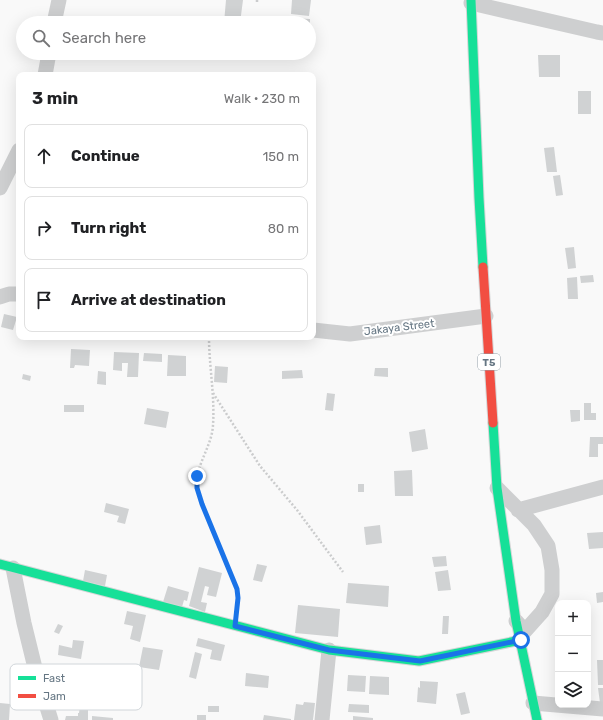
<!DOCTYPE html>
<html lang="en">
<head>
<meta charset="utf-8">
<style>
  body { margin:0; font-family:Rubik,sans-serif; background:#f6f6f6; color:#202124 }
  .controls { position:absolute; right:12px; bottom:12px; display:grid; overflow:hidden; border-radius:8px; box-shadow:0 4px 16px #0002 }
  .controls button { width:36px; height:36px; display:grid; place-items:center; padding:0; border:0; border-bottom:1px solid #e0e0e0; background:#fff; color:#202124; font:20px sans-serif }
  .stop { position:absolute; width:12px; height:12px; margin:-9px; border:3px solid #1a73e8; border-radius:50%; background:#fff }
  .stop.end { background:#1a73e8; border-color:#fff; box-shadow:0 1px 4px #0008 }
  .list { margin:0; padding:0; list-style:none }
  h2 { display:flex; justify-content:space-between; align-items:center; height:52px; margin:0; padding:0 16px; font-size:17px }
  h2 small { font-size:13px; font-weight:400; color:#757577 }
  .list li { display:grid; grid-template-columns:26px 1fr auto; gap:12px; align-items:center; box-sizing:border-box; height:64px; margin:0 8px 8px; padding:0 8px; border:1px solid #e0e0e0; border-radius:8px }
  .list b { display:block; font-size:15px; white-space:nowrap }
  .list em { font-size:13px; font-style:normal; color:#757577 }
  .icon { flex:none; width:22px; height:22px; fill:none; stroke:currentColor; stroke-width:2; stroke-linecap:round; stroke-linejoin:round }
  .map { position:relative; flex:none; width:603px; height:720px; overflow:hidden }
  .search { position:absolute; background:#fff; box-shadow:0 4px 16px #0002; left:16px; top:16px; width:300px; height:44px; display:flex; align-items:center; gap:10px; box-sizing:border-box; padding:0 14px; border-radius:22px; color:#757577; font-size:15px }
  .panel { position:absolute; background:#fff; box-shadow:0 4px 16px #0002; left:16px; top:72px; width:300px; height:268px; border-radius:8px }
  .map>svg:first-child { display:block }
  .building { fill:#d0d2d3 }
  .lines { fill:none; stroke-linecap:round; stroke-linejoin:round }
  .fast-casing { stroke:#d5d6d7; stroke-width:11 }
  .jam-casing { stroke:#d5d6d7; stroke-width:11 }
  .path { stroke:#cbcccd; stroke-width:2.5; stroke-dasharray:2 2; stroke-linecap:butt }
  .street { stroke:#cecfd0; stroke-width:15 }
  .fast { stroke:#16e098; stroke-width:9 }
  .jam { stroke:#f24e42; stroke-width:9 }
  .route { stroke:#1a73e8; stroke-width:5 }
  .labels { text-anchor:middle; stroke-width:4; stroke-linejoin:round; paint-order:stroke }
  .shield { fill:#fff; stroke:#939fa8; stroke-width:1 }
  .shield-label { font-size:10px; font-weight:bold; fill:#657683 }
  .street-label { font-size:11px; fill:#657683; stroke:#fff }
  .key { fill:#fff; stroke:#d1d6da; stroke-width:1 }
  .key-label { font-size:11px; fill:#657683 }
</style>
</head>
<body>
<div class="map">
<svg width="603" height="720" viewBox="0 0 603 720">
  <rect width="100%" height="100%" fill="#f9f9f9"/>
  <path class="building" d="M226,0H243L240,23H224Z
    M292,0H311L309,16L291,14Z
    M291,18L310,19V23H291Z
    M286,53H307V56L286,54Z
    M538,55H560V77H539Z
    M578,91H591V114H578Z
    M554,147L557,172H547L544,148Z
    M560,175L563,195L556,196L553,176Z
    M574,247L576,268L568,269L565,248Z
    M593,275L594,282L581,283L580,276Z
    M577,277L578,299H568L567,278Z
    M4,314L17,317L13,330L1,327Z
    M71,349L90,350L89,366L75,365L74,368H70Z
    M114,352L139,353L138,377H127L128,363H122V371L113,370Z
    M144,353L162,354V362L143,361Z
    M168,355L186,356V376H167Z
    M215,366L228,367L227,383L214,382Z
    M375,368H388V377L374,376Z
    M302,370L303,378L282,379V371Z
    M98,371L106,372V385L97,384Z
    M23,374L31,376L30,381L22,379Z
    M327,393L335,394L333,411L325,410Z
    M584,403H591V413H596V420H584Z
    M64,405H84V412H64Z
    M147,408L169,412L166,428L144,424Z
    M570,410H580V421L571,422Z
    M425,429L428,449L412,452L409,432Z
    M590,437H603V444H598V457H589Z
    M412,470L413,496H395L394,471Z
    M358,484H364V492H358Z
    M106,503L129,509L125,524L117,522L119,516L104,512Z
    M380,525L382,543L366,545L364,527Z
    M603,532V548L589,549L587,533Z
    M446,556L447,566L434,567L432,557Z
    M257,564L267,566L262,582L253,580Z
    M199,567L222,573L216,597L207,595L209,587L205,586L201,602L207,603L205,612L189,606Z
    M85,570L107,575L105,586L83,581Z
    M448,570L451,590L438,591L435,572Z
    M348,583L389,586L388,607L346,603Z
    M168,586L189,592L187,601L184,600L182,607L163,602Z
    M603,592V602L597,603L596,593Z
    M298,605L340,609L338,637L295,633Z
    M127,611L146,615L140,642L130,639L133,626L124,624Z
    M443,616H449L448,634H442Z
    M58,624L63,626L59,634L54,632Z
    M198,638L225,645L221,661L210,659L212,650L196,646Z
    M73,640L84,641L81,659L58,655L59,645L72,648Z
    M143,647L163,650L159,670L139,667Z
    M195,652L202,654L196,679L189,677Z
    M597,660H603V685H598Z
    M246,673L269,676L268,688L245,686Z
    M348,675L366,676L365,692L347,691Z
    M370,676L389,677V695L369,694Z
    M420,681L438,682L436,704L417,702L418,687L420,688Z
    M598,688H603V703H600Z
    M465,692L470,713L461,715L456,694Z
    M304,702L315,703L313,720H294L296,704L303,705Z
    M0,703L10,704L9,720H0Z
    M349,704L369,705V713L348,712Z
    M80,705L88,706V720H65L66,716H78V713H79Z
    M208,706H219V712H208Z
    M197,715H206V720H197Z
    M264,715L291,719V720H263Z
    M92,716L113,718V720H92Z
    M353,716L373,718V720H353Z"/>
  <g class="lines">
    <defs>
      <path id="fast" d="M471,0L479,198L483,267
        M493,423L497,488L516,621L537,720
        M0,564L329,650L419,661L521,640"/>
      <path id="jam" d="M483,267L493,423"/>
    </defs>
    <use href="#fast" class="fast-casing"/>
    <use href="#jam" class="jam-casing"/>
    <path class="path" d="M257,2V0
      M209,337C209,366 215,396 213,425C212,447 195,465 197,487C199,502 207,516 212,530C221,550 228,569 237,589L238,598L237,610
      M213,393L260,466L297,510L343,572"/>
    <path class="street" d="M471,3L597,32L603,33
      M54,23L59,0
      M45,75L49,53
      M0,188L19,150
      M0,297L9,294H19
      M313,330L350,334L486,316
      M497,488L534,525L548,546L552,570V594L542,612L525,631L516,621
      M518,510L603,487
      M13,568L24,623L36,672L51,720
      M533,703L603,709
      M322,720L329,650"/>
    <use href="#fast" class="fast"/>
    <use href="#jam" class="jam"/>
  </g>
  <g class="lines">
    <path class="route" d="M197,476V488L202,504L237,589L238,598L235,626L329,650L420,661L521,640"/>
  </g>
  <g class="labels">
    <rect class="shield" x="478" y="354" width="22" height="16" rx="3"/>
    <g class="shield-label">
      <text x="489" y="366">T5</text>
    </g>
    <g class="street-label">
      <text transform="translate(399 327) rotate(-7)" y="4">Jakaya Street</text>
    </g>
  </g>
  <rect x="10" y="664" width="132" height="46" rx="6" class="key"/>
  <rect x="18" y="676" width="18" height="4" fill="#16e098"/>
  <rect x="18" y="694" width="18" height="4" fill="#f24e42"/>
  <g class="key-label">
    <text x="43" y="682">Fast</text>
    <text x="43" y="700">Jam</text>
  </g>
</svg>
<div class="controls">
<button>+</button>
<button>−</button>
<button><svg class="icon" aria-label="layers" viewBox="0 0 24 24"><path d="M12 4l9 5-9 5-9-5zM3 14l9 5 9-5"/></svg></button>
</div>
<div class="stop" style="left:521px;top:640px"></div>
<div class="stop end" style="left:197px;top:476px"></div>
<div class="search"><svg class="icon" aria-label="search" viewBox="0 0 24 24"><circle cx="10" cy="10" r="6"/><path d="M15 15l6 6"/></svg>Search here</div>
<section class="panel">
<h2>3 min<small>Walk · 230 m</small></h2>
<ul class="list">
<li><svg class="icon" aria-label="ahead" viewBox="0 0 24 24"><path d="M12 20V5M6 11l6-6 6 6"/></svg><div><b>Continue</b></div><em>150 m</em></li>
<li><svg class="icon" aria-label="right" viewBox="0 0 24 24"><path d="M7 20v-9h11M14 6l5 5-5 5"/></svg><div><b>Turn right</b></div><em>80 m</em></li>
<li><svg class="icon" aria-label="arrive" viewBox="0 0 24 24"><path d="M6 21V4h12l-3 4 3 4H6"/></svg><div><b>Arrive at destination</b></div></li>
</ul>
</section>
</div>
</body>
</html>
